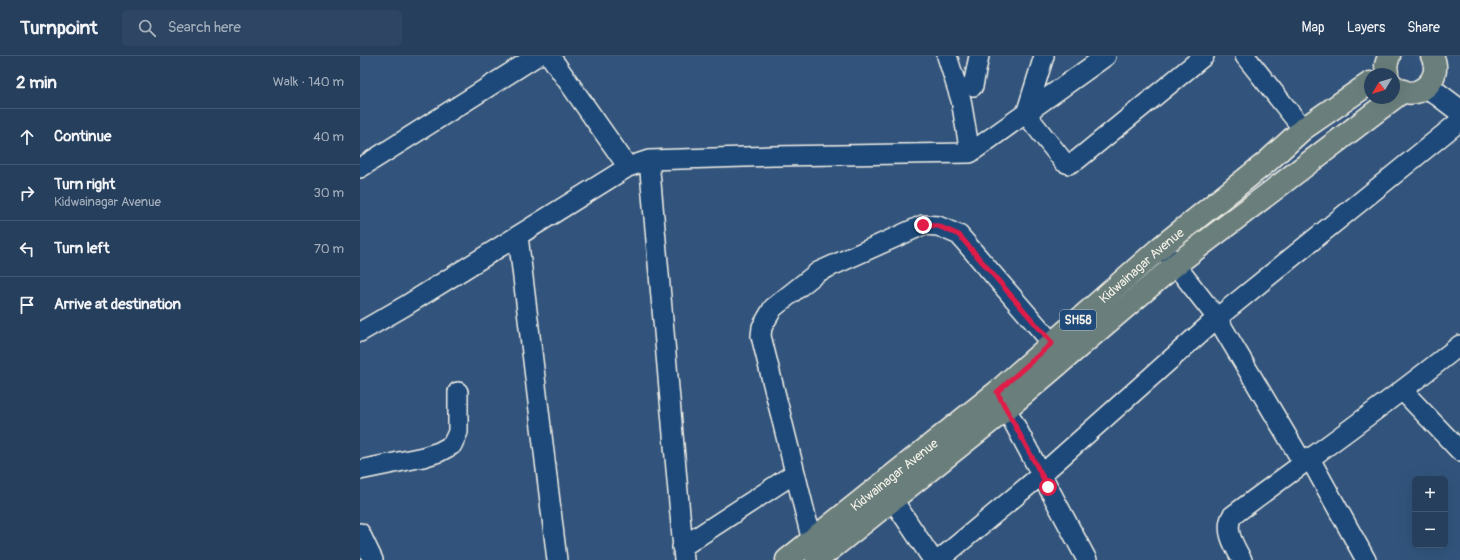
<!DOCTYPE html>
<html lang="en">
<head>
<meta charset="utf-8">
<style>
  body { margin:0; font-family:Pangolin,sans-serif; background:#2e4663; color:#f1f3f6 }
  .controls { position:absolute; right:12px; bottom:12px; display:grid; overflow:hidden; border-radius:6px; box-shadow:0 4px 16px #0002 }
  .controls button { width:36px; height:36px; display:grid; place-items:center; padding:0; border:0; border-bottom:1px solid #425872; background:#263f5d; color:#f1f3f6; font:20px sans-serif }
  .compass { position:absolute; left:1004px; top:12px; width:36px; height:36px; border-radius:50%; background:#263f5d; box-shadow:0 4px 16px #0002; rotate:232deg }
  .stop { position:absolute; width:12px; height:12px; margin:-9px; border:3px solid #e11d48; border-radius:50%; background:#fff }
  .stop.end { background:#e11d48; border-color:#fff; box-shadow:0 1px 4px #0008 }
  .list { margin:0; padding:0; list-style:none }
  h2 { display:flex; justify-content:space-between; align-items:center; height:52px; margin:0; padding:0 16px; font-size:17px }
  h2 small { font-size:13px; font-weight:400; color:#a4afbc }
  .list li { display:grid; grid-template-columns:26px 1fr auto; gap:12px; align-items:center; box-sizing:border-box; height:56px; padding:0 16px; border-top:1px solid #425872 }
  .list b { display:block; font-size:15px; white-space:nowrap }
  .list p { margin:0; font-size:13px; white-space:nowrap; color:#a4afbc }
  .list em { font-size:13px; font-style:normal; color:#a4afbc }
  .icon { flex:none; width:22px; height:22px; fill:none; stroke:currentColor; stroke-width:2; stroke-linecap:round; stroke-linejoin:round }
  .map { position:relative; flex:none; width:1100px; height:504px; overflow:hidden }
  header { display:flex; align-items:center; gap:24px; box-sizing:border-box; height:56px; padding:0 20px; background:#263f5d; border-bottom:1px solid #425872 }
  header strong { font-size:19px }
  nav { display:flex; gap:22px; margin-inline-start:auto; font-size:14px }
  .search { width:280px; height:36px; background:#2e4663; display:flex; align-items:center; gap:10px; box-sizing:border-box; padding:0 14px; border-radius:6px; color:#a4afbc; font-size:15px }
  main { display:flex }
  aside { flex:1; background:#263f5d }
  .map>svg:first-child { display:block }
  .lines { fill:none; stroke-linecap:round; stroke-linejoin:round }
  .street-casing { stroke:#f4f1e8; stroke-width:22 }
  .secondary-casing { stroke:#f4f1e8; stroke-width:25 }
  .primary-casing { stroke:#f4f1e8; stroke-width:25 }
  .street { stroke:#1f4a7a; stroke-width:19 }
  .secondary { stroke:#1f4a7a; stroke-width:22 }
  .primary { stroke:#6b7f7c; stroke-width:22 }
  .route { stroke:#e11d48; stroke-width:5 }
  .labels { text-anchor:middle; stroke-width:3; stroke-linejoin:round; paint-order:stroke }
  .shield { fill:#1f4a7a; stroke:#b4bfc7; stroke-width:1 }
  .shield-label { font-size:12px; font-weight:bold; fill:#f4f1e8 }
  .street-label { font-size:13px; fill:#f4f1e8; stroke:#1f4a7a }
</style>
</head>
<body>
<header>
<strong>Turnpoint</strong>
<div class="search"><svg class="icon" aria-label="search" viewBox="0 0 24 24"><circle cx="10" cy="10" r="6"/><path d="M15 15l6 6"/></svg>Search here</div>
<nav><a>Map</a><a>Layers</a><a>Share</a></nav>
</header>
<main>
<aside>
<h2>2 min<small>Walk · 140 m</small></h2>
<ul class="list">
<li><svg class="icon" aria-label="ahead" viewBox="0 0 24 24"><path d="M12 20V5M6 11l6-6 6 6"/></svg><div><b>Continue</b></div><em>40 m</em></li>
<li><svg class="icon" aria-label="right" viewBox="0 0 24 24"><path d="M7 20v-9h11M14 6l5 5-5 5"/></svg><div><b>Turn right</b><p>Kidwainagar Avenue</p></div><em>30 m</em></li>
<li><svg class="icon" aria-label="left" viewBox="0 0 24 24"><path d="M17 20v-9H6M10 6l-5 5 5 5"/></svg><div><b>Turn left</b></div><em>70 m</em></li>
<li><svg class="icon" aria-label="arrive" viewBox="0 0 24 24"><path d="M6 21V4h12l-3 4 3 4H6"/></svg><div><b>Arrive at destination</b></div></li>
</ul>
</aside>
<div class="map">
<svg width="1100" height="504" viewBox="0 0 1100 504">
  <rect width="100%" height="100%" fill="#32547c"/>
  <filter id="ink" filterUnits="userSpaceOnUse"><feTurbulence type="fractalNoise" baseFrequency=".025" numOctaves="2"/><feDisplacementMap in="SourceGraphic" scale="8" xChannelSelector="R" yChannelSelector="G"/><feConvolveMatrix kernelMatrix="1 2 1 2 8 2 1 2 1" color-interpolation-filters="sRGB"/></filter>
  <g filter="url(#ink)">
    <g class="lines">
      <defs>
        <path id="street" d="M190,0L268,111
          M587,0L601,44L610,97
          M684,0L666,58L704,106L709,108L717,104L844,0
          M885,0L943,73
          M613,30L619,0
          M289,104L324,504
          M0,112L177,0
          M158,180L197,504
          M806,197L857,262L943,407
          M0,276L45,250L268,111L289,104L414,100L610,97L746,0
          M1043,335L1100,395
          M640,341L727,504
          M949,401L1006,504
          M0,414L63,401L79,396L92,389L98,376V336
          M525,432L573,504
          M0,477L13,504
          M452,485L401,280L402,271L413,252L458,216L563,169L578,170L599,179L692,287
          M322,491L435,417
          M579,504L681,419L857,262L1100,65
          M882,504C875,491 864,475 872,460C948,403 1026,349 1100,289"/>
        <path id="secondary" d="M1067,30L1100,55"/>
        <g id="primary">
          <path d="M1027,18L1026,9L1029,0"/>
          <path d="M1034,30C1054,49 1085,24 1072,0"/>
          <path id="s1" d="M427,504L637,336L801,191L908,105L943,73L1010,27"/>
          <path d="M457,504L646,353L815,209L1043,35"/>
        </g>
      </defs>
      <use href="#street" class="street-casing"/>
      <use href="#secondary" class="secondary-casing"/>
      <use href="#primary" class="primary-casing"/>
      <use href="#street" class="street"/>
      <use href="#secondary" class="secondary"/>
      <use href="#primary" class="primary"/>
    </g>
  </g>
  <g class="lines" filter="url(#ink)">
    <path class="route" d="M563,169L578,170L599,179L692,287L637,336L688,431"/>
  </g>
  <g class="labels">
    <rect class="shield" x="700" y="254" width="36" height="20" rx="3"/>
    <g class="shield-label">
      <text x="718" y="268">SH58</text>
    </g>
    <g class="street-label">
      <text dy="5" stroke="none"><textPath href="#s1" startOffset="461">Kidwainagar Avenue</textPath></text>
      <text dy="5" stroke="none"><textPath href="#s1" startOffset="137">Kidwainagar Avenue</textPath></text>
    </g>
  </g>
</svg>
<div class="controls">
<button>+</button>
<button>−</button>
</div>
<svg class="compass" viewBox="-18 -18 36 36"><path d="M0-13l5 13h-10z" fill="#e53935"/><path d="M0 13l5-13h-10z" fill="#a4afbc"/></svg>
<div class="stop" style="left:688px;top:431px"></div>
<div class="stop end" style="left:563px;top:169px"></div>
</div>
</main>
</body>
</html>
